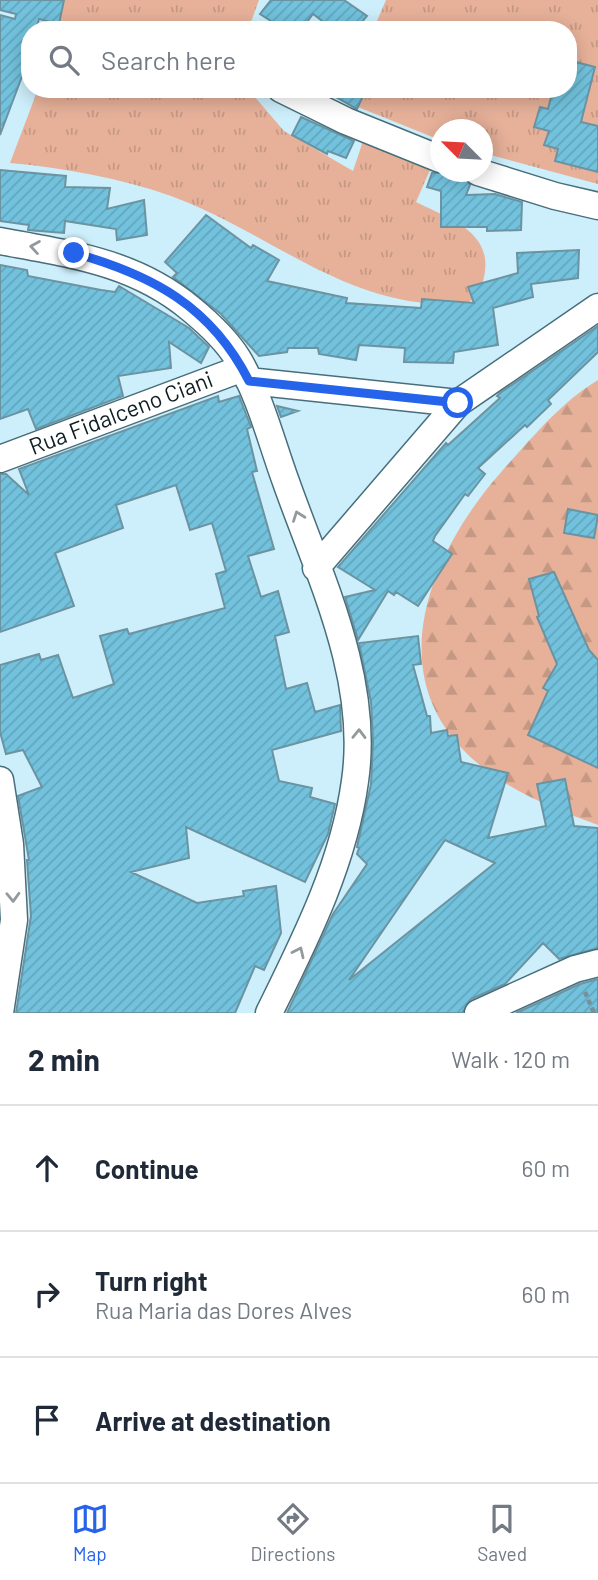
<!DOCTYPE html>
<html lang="en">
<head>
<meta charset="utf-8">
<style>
  body { margin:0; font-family:Barlow,sans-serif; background:#f2f2f3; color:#1f2937 }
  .compass { position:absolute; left:430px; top:119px; width:63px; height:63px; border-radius:50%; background:#fff; box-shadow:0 4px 18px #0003; rotate:294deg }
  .stop { position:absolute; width:21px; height:21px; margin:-16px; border:5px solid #2563eb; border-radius:50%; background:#fff }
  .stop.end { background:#2563eb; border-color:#fff; box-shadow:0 2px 7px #0008 }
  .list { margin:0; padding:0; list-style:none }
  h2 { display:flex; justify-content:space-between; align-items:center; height:91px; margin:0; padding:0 28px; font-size:30px }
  h2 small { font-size:23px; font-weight:400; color:#747a83 }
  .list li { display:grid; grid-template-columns:46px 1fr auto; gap:21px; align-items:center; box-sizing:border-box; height:126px; padding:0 28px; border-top:2px solid #e0e1e3 }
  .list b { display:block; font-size:26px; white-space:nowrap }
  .list p { margin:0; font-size:23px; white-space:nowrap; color:#747a83 }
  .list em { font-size:23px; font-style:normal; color:#747a83 }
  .icon { flex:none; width:38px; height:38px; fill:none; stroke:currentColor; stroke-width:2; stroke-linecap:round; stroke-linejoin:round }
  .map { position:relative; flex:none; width:598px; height:1013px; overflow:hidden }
  .search { position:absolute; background:#fff; box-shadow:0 4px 18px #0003; left:21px; right:21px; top:21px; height:77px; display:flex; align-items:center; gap:18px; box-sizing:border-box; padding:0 24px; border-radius:28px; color:#747a83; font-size:26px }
  .sheet { height:469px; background:#fff }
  nav { display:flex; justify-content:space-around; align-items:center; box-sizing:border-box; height:98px; border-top:2px solid #e0e1e3; background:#fff; font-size:19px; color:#747a83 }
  nav a { display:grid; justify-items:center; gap:4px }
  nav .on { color:#2563eb }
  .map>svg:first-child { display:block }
  .grass { fill:url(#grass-tufts) }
  .forest { fill:url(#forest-firs) }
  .building { fill:url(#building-hatch); stroke:#6b93a1; stroke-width:2; fill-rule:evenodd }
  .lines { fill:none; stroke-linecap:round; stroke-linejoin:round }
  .minor-casing { stroke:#476e7b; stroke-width:29 }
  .path { stroke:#768f98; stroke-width:4.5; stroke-dasharray:5 3.5; stroke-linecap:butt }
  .minor { stroke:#fff; stroke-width:26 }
  .oneway { stroke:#939a9c }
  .route { stroke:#2563eb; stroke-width:9 }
  .labels { text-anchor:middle; stroke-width:6; stroke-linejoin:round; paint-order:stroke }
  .street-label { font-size:23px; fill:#0e1e23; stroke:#fff }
</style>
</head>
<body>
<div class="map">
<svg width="598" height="1013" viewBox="0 0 598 1013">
  <defs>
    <pattern id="grass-tufts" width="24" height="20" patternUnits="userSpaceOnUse" patternTransform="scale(1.75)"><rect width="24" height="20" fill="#e7b199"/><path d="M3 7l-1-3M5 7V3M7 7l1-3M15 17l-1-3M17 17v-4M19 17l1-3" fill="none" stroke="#c59884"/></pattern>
    <pattern id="forest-firs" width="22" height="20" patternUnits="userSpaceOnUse" patternTransform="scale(1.75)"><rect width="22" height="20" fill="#e7b199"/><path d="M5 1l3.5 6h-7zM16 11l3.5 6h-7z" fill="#c59884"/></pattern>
    <pattern id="building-hatch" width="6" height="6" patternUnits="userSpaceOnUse" patternTransform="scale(1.75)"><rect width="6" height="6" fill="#72c2dd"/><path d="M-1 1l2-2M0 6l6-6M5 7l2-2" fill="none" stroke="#62a6bd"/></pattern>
  </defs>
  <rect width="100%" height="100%" fill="#cdeefb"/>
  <path class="grass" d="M64,0H259L248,30H57Z
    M386,0H598V184L483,153L482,130H440V140L343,101L348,89H568V30H373Z
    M38,89H248L284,131L353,171L364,138L433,163L416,202C447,218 490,230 485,271C484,281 480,293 472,300C464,306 451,304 441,304C340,302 263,229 171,196C120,178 65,168 10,163Z"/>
  <path class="forest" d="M598,380V825C548,807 492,784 457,743C383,658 438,543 502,471C532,438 560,403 598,380Z"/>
  <path class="building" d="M0,0H64L59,24L39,19L36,30H30V55L0,135V15L15,19L16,14L0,10Z
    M271,0H344L367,16L355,30H334L313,14L301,30H285L260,14Z
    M568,60L595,67L581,122L598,126V172L555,161L558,149L544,145L549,131L534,127L540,107L548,109L553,89H568Z
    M322,89H366L357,109Z
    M301,117L354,141L346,158L328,151L327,154L292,135Z
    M0,170L66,176L65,187L110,188L107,209L144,200L147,235L117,240L116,229L65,221L64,233L28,230L29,225L0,221Z
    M454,172L463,175L470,185L466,195L495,194L522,202L521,230L487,231V227H441V191L427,187L432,173Z
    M206,215L251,248L253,245L279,260L267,281L347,298L346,303L421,308L422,299L474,303L468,287L518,273L517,253L579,250L578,278L531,284L533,297L493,308L498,345L454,352L453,363L404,362L405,348L359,345L356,360L319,354L318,348H288L287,352L259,356L221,314L173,277L177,273L165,262Z
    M0,265L27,270L28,276L101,290L115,292L119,286L189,328L209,347L201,363L169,342L171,368L118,376L123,396L36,429L28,409L0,419Z
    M598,326V352L548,400L551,404L527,427L525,425L478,468L485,474L468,496L465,494L435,536L433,541L452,554L418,606L396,592L394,595L388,591L358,640L345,597L375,590L338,567L446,443L448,445L500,398L497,396L500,393Z
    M218,396L219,402L239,396L251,427L247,429L257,471L252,472L274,549L248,556L261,597L278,591L289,632L275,636L286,689L307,683L315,712L340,705L341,731L272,750L279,781L312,788L310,797L335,804L328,834L305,882L186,827L189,858L131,872L197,903L244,896L243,891L276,886L281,933L264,970L255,966L235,1013H16L31,916L27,860H29L18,796L42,787L23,750L6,754L0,732V665L39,654L41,660L58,655L73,698L114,684L100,636L127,629L129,634L225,608L216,574L226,571L212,523L190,530L176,485L116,505L123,528L55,553L74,606L0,632V474H6L29,495L19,469Z
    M277,406L298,411L281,417Z
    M568,509L598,515L594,538L564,533Z
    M554,572L589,650L598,660V768L528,735L548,691L543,688L557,664L537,617L539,616L529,579Z
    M418,636L421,664L413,665L427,716H430L431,733L447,730L448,736L457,735L461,762L508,773L488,838L546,826L537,784L565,779L574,826L598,828V948L559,959L543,943L505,984L471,999L462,1013H287L333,914L367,864L357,854L359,848L357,847L371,784L373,742L371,702L359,643ZM445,840L495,863L349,980Z
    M598,979V1013H516L580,984Z"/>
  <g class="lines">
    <defs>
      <path id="minor" d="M281,89L346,121L440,159
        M478,172L555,196L598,206
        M0,241C70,254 135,262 191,309C208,323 226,339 238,359C260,396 271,441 286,482C320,578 370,678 355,781C344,863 305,940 269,1013
        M249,381L458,403
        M0,459L243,368
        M316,568L458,403L598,307
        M0,780L10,844L14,920L0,1013
        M478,1013L575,969L598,963"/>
    </defs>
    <use href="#minor" class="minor-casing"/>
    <path class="path" d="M585,992L594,1013"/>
    <use href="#minor" class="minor"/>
  </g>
  <defs><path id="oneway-chevron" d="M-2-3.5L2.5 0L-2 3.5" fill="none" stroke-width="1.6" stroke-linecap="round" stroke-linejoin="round" transform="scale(1.75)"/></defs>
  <g class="oneway">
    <use href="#oneway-chevron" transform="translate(35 247) rotate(-171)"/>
    <use href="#oneway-chevron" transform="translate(298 516) rotate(-110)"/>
    <use href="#oneway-chevron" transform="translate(359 734) rotate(-89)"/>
    <use href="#oneway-chevron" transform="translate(13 897) rotate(88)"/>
    <use href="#oneway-chevron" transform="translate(299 952) rotate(-65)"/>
  </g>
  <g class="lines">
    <path class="route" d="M74,253C152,275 211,306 249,381L458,403"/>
  </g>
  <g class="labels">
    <g class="street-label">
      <text transform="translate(121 413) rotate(-21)" y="8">Rua Fidalceno Ciani</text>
    </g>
  </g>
</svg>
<svg class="compass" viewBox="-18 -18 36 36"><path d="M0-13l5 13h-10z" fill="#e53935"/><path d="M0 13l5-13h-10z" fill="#747a83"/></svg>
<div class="stop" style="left:458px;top:403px"></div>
<div class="stop end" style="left:74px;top:253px"></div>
<div class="search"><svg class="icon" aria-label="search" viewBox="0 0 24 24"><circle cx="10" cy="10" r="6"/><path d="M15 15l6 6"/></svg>Search here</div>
</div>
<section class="sheet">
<h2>2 min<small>Walk · 120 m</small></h2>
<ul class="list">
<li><svg class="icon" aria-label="ahead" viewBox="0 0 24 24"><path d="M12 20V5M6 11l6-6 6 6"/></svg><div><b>Continue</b></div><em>60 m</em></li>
<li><svg class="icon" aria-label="right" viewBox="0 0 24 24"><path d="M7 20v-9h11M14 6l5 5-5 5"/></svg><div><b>Turn right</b><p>Rua Maria das Dores Alves</p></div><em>60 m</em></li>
<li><svg class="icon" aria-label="arrive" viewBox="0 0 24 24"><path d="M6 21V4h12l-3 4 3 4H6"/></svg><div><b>Arrive at destination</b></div></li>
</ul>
</section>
<nav>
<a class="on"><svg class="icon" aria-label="map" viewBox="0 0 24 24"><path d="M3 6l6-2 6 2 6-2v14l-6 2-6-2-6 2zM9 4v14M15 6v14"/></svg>Map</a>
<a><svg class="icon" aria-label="directions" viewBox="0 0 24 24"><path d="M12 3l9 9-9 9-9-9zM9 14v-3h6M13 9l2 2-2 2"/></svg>Directions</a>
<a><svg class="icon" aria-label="saved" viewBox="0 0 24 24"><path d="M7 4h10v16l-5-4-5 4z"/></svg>Saved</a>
</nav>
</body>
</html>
